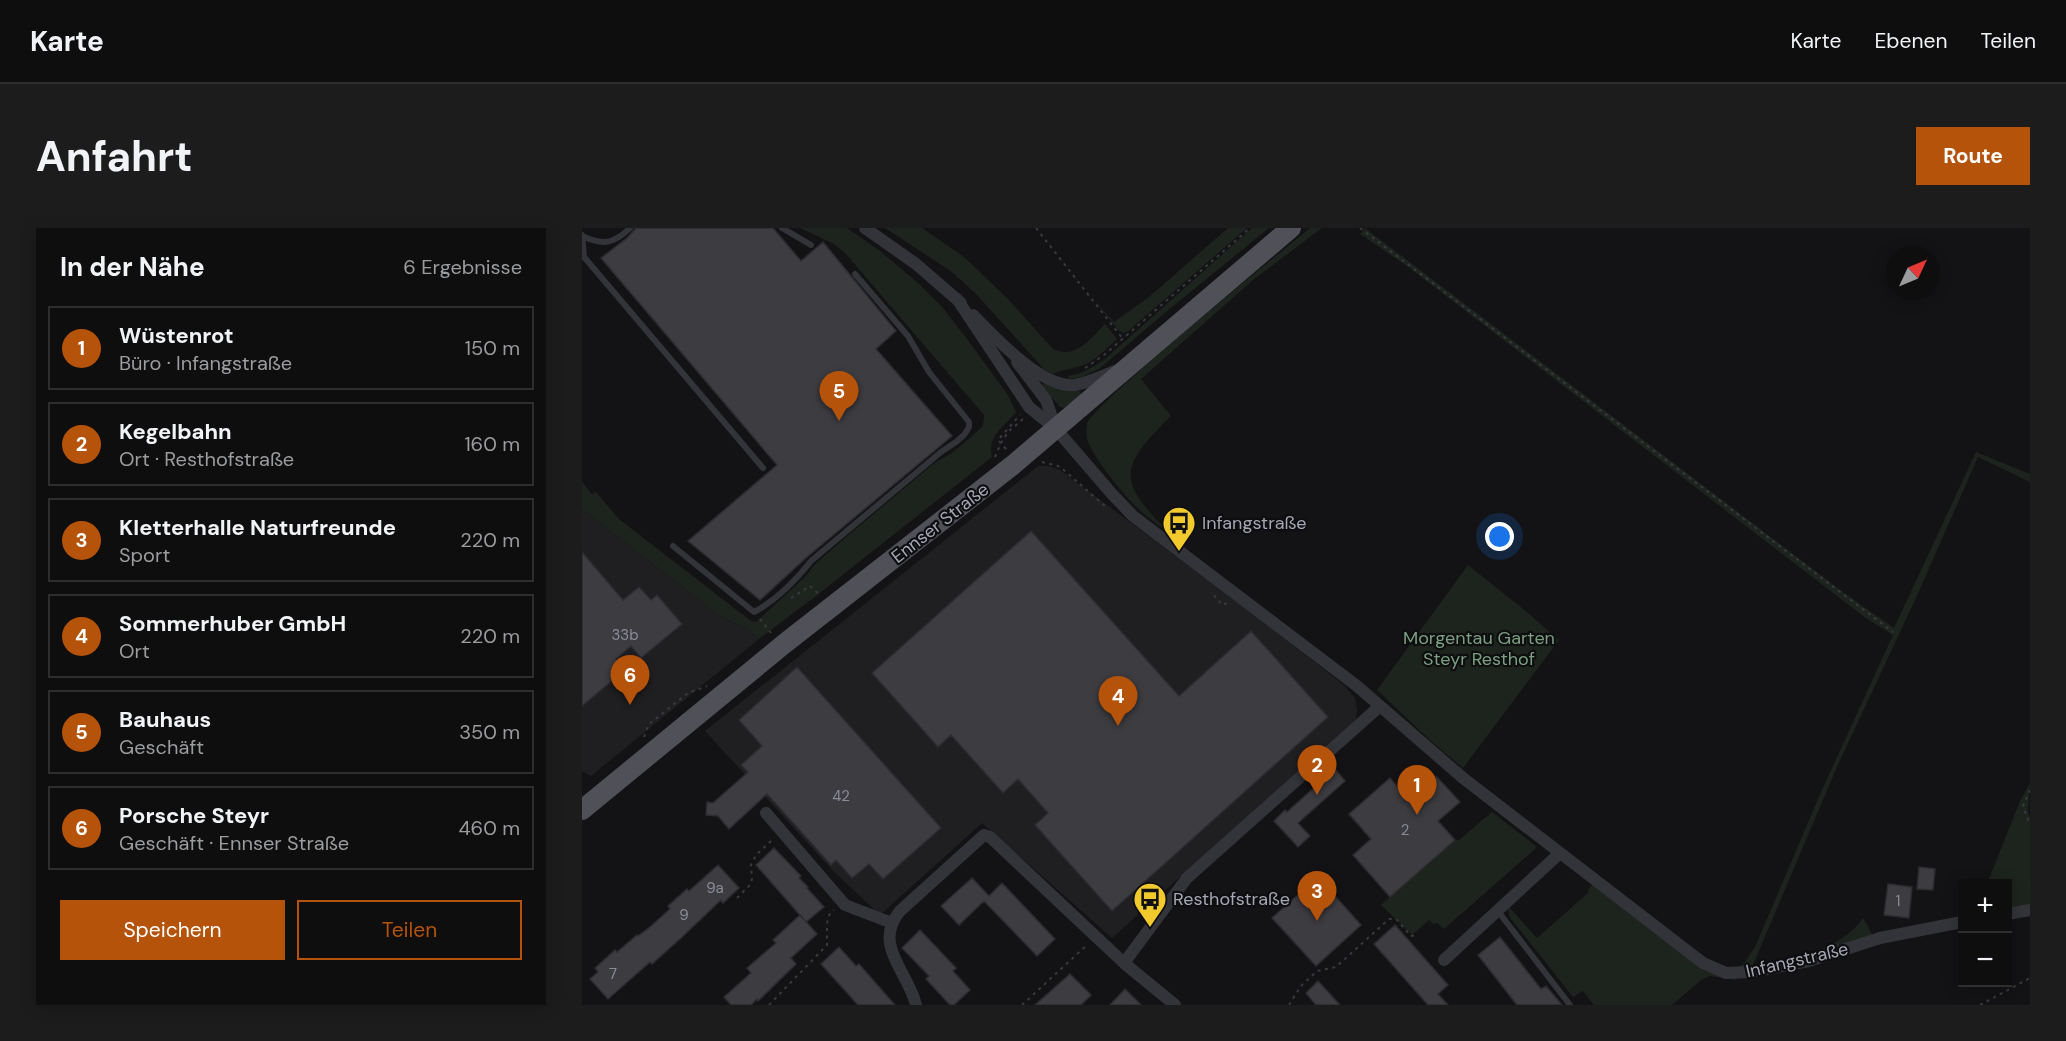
<!DOCTYPE html>
<html lang="de">
<head>
<meta charset="utf-8">
<style>
  body { margin:0; font-family:"DM Sans",sans-serif; background:#1c1c1d; color:#f1f3f6 }
  .controls { position:absolute; right:18px; bottom:18px; display:grid; overflow:hidden; border-radius:0px; box-shadow:0 3px 15px #0003 }
  .controls button { width:54px; height:54px; display:grid; place-items:center; padding:0; border:0; border-bottom:2px solid #2e2e2f; background:#0e0e0f; color:#f1f3f6; font:30px sans-serif }
  .compass { position:absolute; left:1304px; top:18px; width:54px; height:54px; border-radius:50%; background:#0e0e0f; box-shadow:0 3px 15px #0003; rotate:46deg }
  .you { position:absolute; left:918px; top:309px; width:21px; height:21px; margin:-15px; border:4px solid #fff; border-radius:50%; background:#1a73e8; box-shadow:0 0 0 9px #1a73e833 }
  .badge { display:grid; place-items:center; width:39px; height:39px; border-radius:50%; background:#b45309; color:#fff; font-size:20px; font-weight:700 }
  .pin { position:absolute; translate:-50% -50px; filter:drop-shadow(0 2px 3px #0008) }
  .pin::after { content:''; position:absolute; top:32px; width:21px; height:18px; background:inherit; clip-path:polygon(0 0,100% 0,50% 100%) }
  .list { margin:0; padding:0; list-style:none }
  h2 { display:flex; justify-content:space-between; align-items:center; height:78px; margin:0; padding:0 24px; font-size:26px }
  h2 small { font-size:20px; font-weight:400; color:#9b9c9e }
  .list li { display:grid; grid-template-columns:39px 1fr auto; gap:18px; align-items:center; box-sizing:border-box; height:84px; margin:0 12px 12px; padding:0 12px; border:2px solid #2e2e2f; border-radius:0px }
  .list b { display:block; font-size:22px; white-space:nowrap }
  .list p { margin:0; font-size:20px; white-space:nowrap; color:#9b9c9e }
  .list em { font-size:20px; font-style:normal; color:#9b9c9e }
  .actions { display:flex; gap:12px; padding:18px 24px }
  .actions a { flex:1; padding:14px 0; border:2px solid #b45309; border-radius:0px; text-align:center; font-size:21px; color:#b45309 }
  .actions .main { background:#b45309; color:#fff }
  .map { position:relative; flex:none; width:1448px; height:777px; overflow:hidden; border-radius:0px }
  header { display:flex; align-items:center; gap:36px; box-sizing:border-box; height:84px; padding:0 30px; background:#0e0e0f; border-bottom:2px solid #2e2e2f }
  header strong { font-size:28px }
  nav { display:flex; gap:33px; margin-inline-start:auto; font-size:21px }
  .intro { display:flex; align-items:center; justify-content:space-between; box-sizing:border-box; height:144px; padding:0 36px }
  h1 { margin:0; font-size:42px }
  .button { padding:15px 27px; border-radius:0px; background:#b45309; color:#fff; font-size:21px; font-weight:700 }
  main { display:flex; gap:36px; padding:0 36px }
  aside { flex:1; background:#0e0e0f; border-radius:0px; box-shadow:0 3px 15px #0003 }
  .map>svg:first-child { display:block }
  .built { fill:#1f1e21 }
  .green { fill:#1d241e }
  .building { fill:#3d3c41; stroke:#2d2c30; stroke-width:1.5 }
  .lines { fill:none; stroke-linecap:round; stroke-linejoin:round }
  .path { stroke:#393a40; stroke-width:2; stroke-dasharray:3 4.5; stroke-linecap:butt }
  .lane { stroke:#333439; stroke-width:6 }
  .street { stroke:#333439; stroke-width:12 }
  .primary { stroke:#4f5058; stroke-width:20 }
  .labels { text-anchor:middle; stroke-width:4.5; stroke-linejoin:round; paint-order:stroke }
  .number-label { font-size:15px; fill:#8a8c98 }
  .street-label { font-size:18px; fill:#a4a7b5; stroke:#0e0d0f }
  .poi-label { font-size:18px; fill:#a4a7b5; stroke:#0e0d0f; text-anchor:start }
  .park-label { font-size:18px; fill:#7ba082; stroke:#0e0d0f }
</style>
</head>
<body>
<header>
<strong>Karte</strong>
<nav><a>Karte</a><a>Ebenen</a><a>Teilen</a></nav>
</header>
<div class="intro"><h1>Anfahrt</h1><a class="button">Route</a></div>
<main>
<aside>
<h2>In der Nähe<small>6 Ergebnisse</small></h2>
<ul class="list">
<li><span class="badge">1</span><div><b>Wüstenrot</b><p>Büro · Infangstraße</p></div><em>150 m</em></li>
<li><span class="badge">2</span><div><b>Kegelbahn</b><p>Ort · Resthofstraße</p></div><em>160 m</em></li>
<li><span class="badge">3</span><div><b>Kletterhalle Naturfreunde</b><p>Sport</p></div><em>220 m</em></li>
<li><span class="badge">4</span><div><b>Sommerhuber GmbH</b><p>Ort</p></div><em>220 m</em></li>
<li><span class="badge">5</span><div><b>Bauhaus</b><p>Geschäft</p></div><em>350 m</em></li>
<li><span class="badge">6</span><div><b>Porsche Steyr</b><p>Geschäft · Ennser Straße</p></div><em>460 m</em></li>
</ul>
<div class="actions"><a class="main">Speichern</a><a>Teilen</a></div>
</aside>
<div class="map">
<svg width="1448" height="777" viewBox="0 0 1448 777">
  <rect width="100%" height="100%" fill="#131214"/>
  <path class="built" d="M456,238H466L478,242L665,381L763,458L773,470L775,482L774,491L530,710L400,595L298,687L250,642L123,503Z
    M0,281L138,388L165,401L177,411L9,548L0,543Z"/>
  <path class="green" d="M218,0H265L297,22L337,56L361,80L385,111L426,167L434,184C422,199 405,208 410,229L234,368L177,411L165,401L138,388L0,281V254L10,266L14,264L37,291L169,393L174,394L225,347L232,337L270,304L351,236L371,224L388,210L401,198L402,187L263,25L252,16Z
    M303,0H340L382,29L425,70L471,121C494,132 509,110 523,96L535,111C526,119 515,131 504,136C493,141 482,141 471,146L462,141L395,67L370,44Z
    M646,0H665L545,104L541,105L536,102L510,69L532,94L567,69Z
    M670,0H687L584,84L517,141L499,149L487,151L486,148C501,146 511,139 523,131Z
    M728,0H740L671,52L559,151L589,188C537,239 534,253 588,305C580,299 570,293 562,286C546,273 517,237 508,218C504,212 504,203 505,196C507,180 701,22 728,0Z
    M783,0L1261,364L1312,400L1394,224L1448,246V254L1396,229L1334,370L1254,541L1171,737L1173,738C1211,730 1257,724 1281,690L1291,708L1250,722L1162,742L1157,739L1162,735L1173,719L1239,564L1311,407L1285,391L825,38L778,6Z
    M462,155L497,162L499,166L482,180L478,179L460,158Z
    M886,337L940,380L977,412L881,540L850,514L795,462Z
    M1448,555L1446,584L1448,589V679L1426,683V656H1405L1438,573Z
    M910,584L954,618L953,621L862,701L855,695L852,696L847,692L830,707L799,677L873,612H877Z
    M1012,655L1110,732L1154,749V752L1128,748L1119,752L1090,777H1012L1001,763L991,769L929,691L927,687L926,678L955,710L1006,665L1007,660Z"/>
  <path class="building" d="M54,0H191L219,33L241,14L314,103L294,121L370,208L225,329L178,372L106,313L195,237L19,30L45,10Z
    M449,303L597,468L669,403L746,489L530,683L453,597L466,585L436,551L421,565L369,507L356,519L290,445Z
    M0,324L41,372L57,359L69,372L75,367L100,396L59,430L49,418L34,431L43,442L0,478Z
    M215,439L359,600L301,651L287,636L270,650L254,632L249,637L185,566L147,601L136,588L124,587L125,574L131,575L166,544L159,537L180,518L157,492Z
    M753,541L763,553L716,595L728,608L716,619L692,593L703,582L705,584Z
    M854,548L878,574L856,593L873,612L808,669L771,627L789,611L767,586L808,550L827,572Z
    M192,620L219,648L217,650L226,659L225,660L242,679L224,694L174,637Z
    M136,637L157,660L141,675L139,672L99,710L70,736L68,734L26,771L8,751L16,744L13,740L33,722L35,724L55,707L56,708L68,699L88,681L86,678L105,661L107,663Z
    M1337,639L1353,641L1351,662L1335,661Z
    M736,649L779,697L734,738L690,690Z
    M390,650L407,668L420,655L473,711L455,728L402,673L377,697L359,678Z
    M1306,656L1330,659L1327,690L1302,687Z
    M218,687L235,706L209,730L214,736L176,773L175,771L169,777H149L142,769L169,745L165,740L194,715L191,712Z
    M813,697L866,757L856,766L866,777H846L792,716Z
    M338,702L374,740L371,743L388,762L372,777H368L344,751L347,748L320,720Z
    M918,709L959,761L964,758L980,777H935L896,727Z
    M257,719L274,738L277,736L313,777H276L239,736Z
    M488,746L509,767L499,777H453Z
    M736,753L758,777H734L724,765Z
    M543,761L559,777H528Z"/>
  <g class="lines">
    <path class="path" d="M454,0L541,111
      M778,0L1311,404
      M503,140L522,127L668,0
      M424,221L416,212L438,187
      M413,229L419,215L426,204L441,191
      M460,234L476,238L483,243L523,278
      M632,367L640,377L645,375
      M209,370L228,358L238,367
      M178,391L189,405
      M62,509L67,496L106,465L125,458
      M1448,562L1441,578L1448,597
      M155,670L168,657L170,651L169,637L174,627L190,612
      M187,777L245,717V695L248,685L252,682
      M440,777L505,717
      M707,777L719,758L735,743L754,739L807,691H814L829,708L836,707
      M1398,777L1448,750"/>
    <path class="lane" d="M200,0L229,17
      M0,7L2,29L181,240
      M0,8C20,17 31,17 48,0
      M91,318L172,384C193,373 214,352 229,333L359,224L374,214L382,207L387,199V194L347,144L326,108L273,46
      M915,682L988,777"/>
    <path class="street" d="M283,0L334,36L379,75
      M375,71L447,179L474,201L530,266L551,288L775,458L881,550L1121,735L1144,745L1170,744L1227,733L1298,710L1380,694
      M391,87C413,109 459,160 492,157C507,155 522,147 536,142
      M435,134L464,172L474,201
      M184,585L263,677L310,695
      M1426,686L1448,682
      M862,732L978,625
      M542,735L605,650L798,478
      M334,777C326,743 290,717 318,683L402,607L408,609L542,735L593,777"/>
    <path class="primary" d="M0,582L202,416L431,237L709,0"/>
  </g>
  <defs>
    <symbol id="bus-pin" viewBox="-11 -11 22 30"><path d="M0 17L-7.5 6A9.5 9.5 0 1 1 7.5 6Z" fill="#f2ca2d" stroke="#0e0d0f"/><path d="M-5-6H5V4H4V6H2V4H-2V6H-4V4H-5ZM-3.5-4V0h7V-4ZM-3.5 1.2v1.5H-2V1.2ZM2 1.2v1.5H3.5V1.2Z" fill="#111"/></symbol>
  </defs>
  <g fill-rule="evenodd">
    <use href="#bus-pin" x="578" y="276" width="38" height="52"/>
    <use href="#bus-pin" x="549" y="652" width="38" height="52"/>
  </g>
  <g class="labels">
    <g class="number-label">
      <text x="43" y="412">33b</text>
      <text x="259" y="573">42</text>
      <text x="823" y="607">2</text>
      <text x="133" y="665">9a</text>
      <text x="1316" y="678">1</text>
      <text x="102" y="692">9</text>
      <text x="31" y="751">7</text>
    </g>
    <g class="street-label">
      <text transform="translate(358 295) rotate(-38)" y="6">Ennser Straße</text>
      <text transform="translate(1215 732) rotate(-13)" y="6">Infangstraße</text>
    </g>
    <g class="poi-label">
      <text x="620" y="301">Infangstraße</text>
      <text x="591" y="677">Resthofstraße</text>
    </g>
    <g class="park-label">
      <text x="897" y="416">Morgentau Garten<tspan x="897" dy="21">Steyr Resthof</tspan></text>
    </g>
  </g>
</svg>
<div class="controls">
<button>+</button>
<button>−</button>
</div>
<svg class="compass" viewBox="-18 -18 36 36"><path d="M0-13l5 13h-10z" fill="#e53935"/><path d="M0 13l5-13h-10z" fill="#9b9c9e"/></svg>
<div class="you"></div>
<div class="pin badge" style="left:835px;top:587px">1</div>
<div class="pin badge" style="left:735px;top:567px">2</div>
<div class="pin badge" style="left:735px;top:693px">3</div>
<div class="pin badge" style="left:536px;top:498px">4</div>
<div class="pin badge" style="left:257px;top:193px">5</div>
<div class="pin badge" style="left:48px;top:477px">6</div>
</div>
</main>
</body>
</html>
